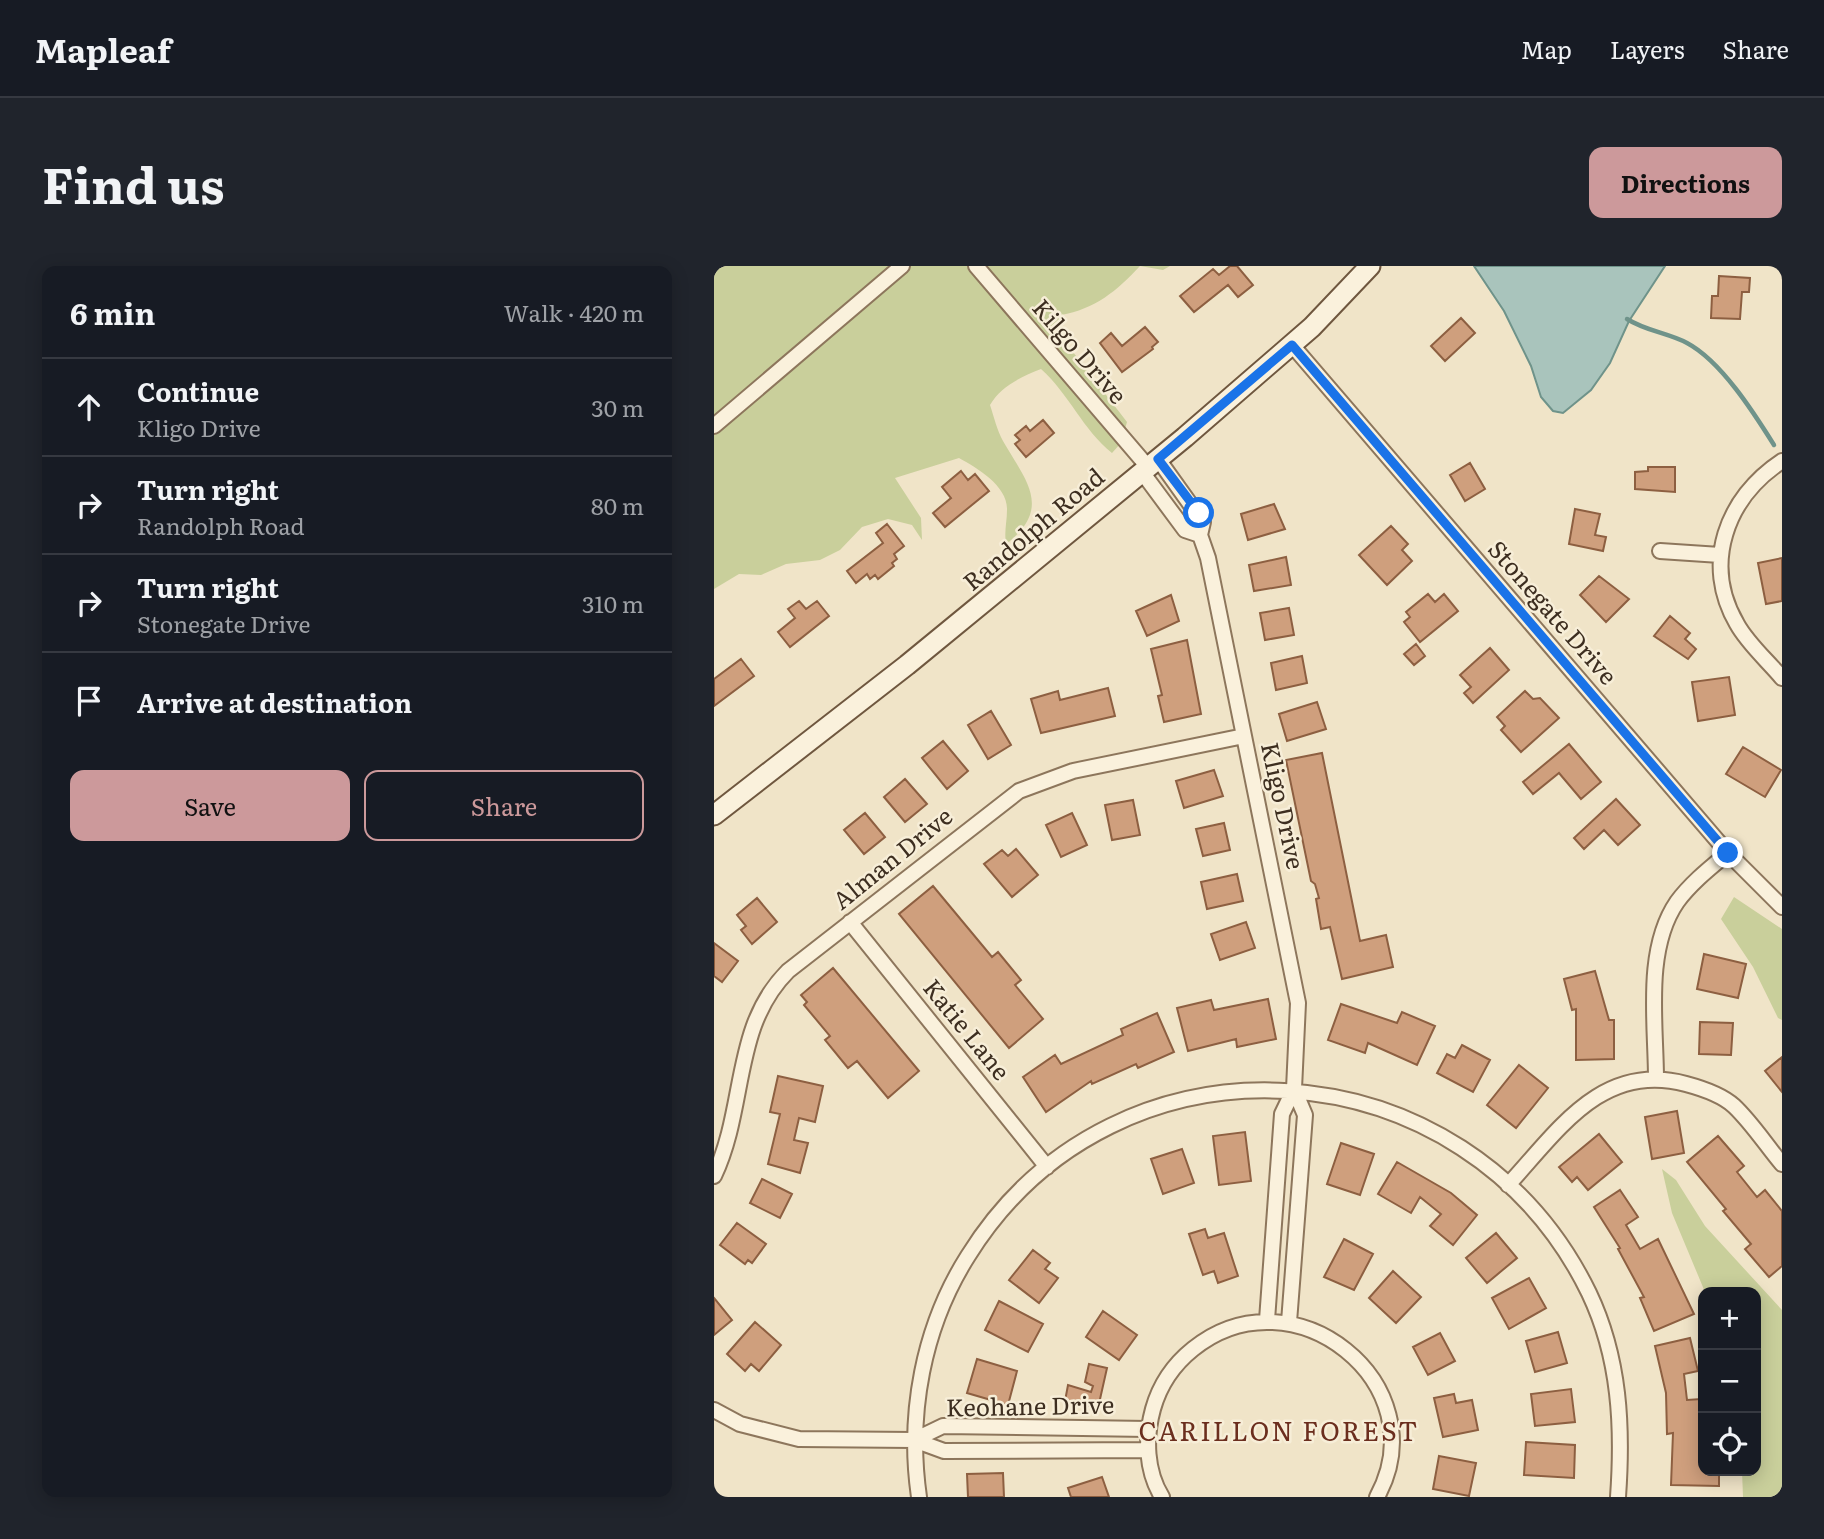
<!DOCTYPE html>
<html lang="en">
<head>
<meta charset="utf-8">
<style>
  body { margin:0; font-family:Literata,serif; background:#20242c; color:#f1f3f6 }
  .controls { position:absolute; right:21px; bottom:21px; display:grid; overflow:hidden; border-radius:14px; box-shadow:0 4px 18px #0003 }
  .controls button { width:63px; height:63px; display:grid; place-items:center; padding:0; border:0; border-bottom:2px solid #363941; background:#171b24; color:#f1f3f6; font:35px sans-serif }
  .stop { position:absolute; width:21px; height:21px; margin:-16px; border:5px solid #1a73e8; border-radius:50%; background:#fff }
  .stop.end { background:#1a73e8; border-color:#fff; box-shadow:0 2px 7px #0008 }
  .list { margin:0; padding:0; list-style:none }
  h2 { display:flex; justify-content:space-between; align-items:center; height:91px; margin:0; padding:0 28px; font-size:30px }
  h2 small { font-size:23px; font-weight:400; color:#9ea1a6 }
  .list li { display:grid; grid-template-columns:46px 1fr auto; gap:21px; align-items:center; box-sizing:border-box; height:98px; padding:0 28px; border-top:2px solid #363941 }
  .list b { display:block; font-size:26px; white-space:nowrap }
  .list p { margin:0; font-size:23px; white-space:nowrap; color:#9ea1a6 }
  .list em { font-size:23px; font-style:normal; color:#9ea1a6 }
  .actions { display:flex; gap:14px; padding:21px 28px }
  .actions a { flex:1; padding:16px 0; border:2px solid #cc999b; border-radius:14px; text-align:center; font-size:24px; color:#cc999b }
  .actions .main { background:#cc999b; color:#111 }
  .icon { flex:none; width:38px; height:38px; fill:none; stroke:currentColor; stroke-width:2; stroke-linecap:round; stroke-linejoin:round }
  .map { position:relative; flex:none; width:1068px; height:1231px; overflow:hidden; border-radius:14px }
  header { display:flex; align-items:center; gap:42px; box-sizing:border-box; height:98px; padding:0 35px; background:#171b24; border-bottom:2px solid #363941 }
  header strong { font-size:33px }
  nav { display:flex; gap:38px; margin-inline-start:auto; font-size:24px }
  .intro { display:flex; align-items:center; justify-content:space-between; box-sizing:border-box; height:168px; padding:0 42px }
  h1 { margin:0; font-size:49px }
  .button { padding:18px 32px; border-radius:14px; background:#cc999b; color:#111; font-size:24px; font-weight:700 }
  main { display:flex; gap:42px; padding:0 42px }
  aside { flex:1; background:#171b24; border-radius:14px; box-shadow:0 4px 18px #0003 }
  .map>svg:first-child { display:block }
  .green { fill:#c9cf9b }
  .water { fill:#a9c4bc; stroke:#6f938a; stroke-width:2 }
  .lines { fill:none; stroke-linecap:round; stroke-linejoin:round }
  .stream { stroke:#6f938a; stroke-width:4.5 }
  .building { fill:#cf9f7d; stroke:#8d5f41; stroke-width:2 }
  .street-casing { stroke:#8d765c; stroke-width:18 }
  .secondary-casing { stroke:#6f573f; stroke-width:23 }
  .street { stroke:#faf1dc; stroke-width:14 }
  .secondary { stroke:#faf1dc; stroke-width:19 }
  .route { stroke:#1a73e8; stroke-width:9 }
  .labels { text-anchor:middle; stroke-width:5; stroke-linejoin:round; paint-order:stroke }
  .street-label { font-size:24px; fill:#3d2e20; stroke:#f7eed8 }
  .neighbourhood-label { font-size:26px; letter-spacing:2px; fill:#6b2e1e; stroke:#f7eed8 }
</style>
</head>
<body>
<header>
<strong>Mapleaf</strong>
<nav><a>Map</a><a>Layers</a><a>Share</a></nav>
</header>
<div class="intro"><h1>Find us</h1><a class="button">Directions</a></div>
<main>
<aside>
<h2>6 min<small>Walk · 420 m</small></h2>
<ul class="list">
<li><svg class="icon" aria-label="ahead" viewBox="0 0 24 24"><path d="M12 20V5M6 11l6-6 6 6"/></svg><div><b>Continue</b><p>Kligo Drive</p></div><em>30 m</em></li>
<li><svg class="icon" aria-label="right" viewBox="0 0 24 24"><path d="M7 20v-9h11M14 6l5 5-5 5"/></svg><div><b>Turn right</b><p>Randolph Road</p></div><em>80 m</em></li>
<li><svg class="icon" aria-label="right" viewBox="0 0 24 24"><path d="M7 20v-9h11M14 6l5 5-5 5"/></svg><div><b>Turn right</b><p>Stonegate Drive</p></div><em>310 m</em></li>
<li><svg class="icon" aria-label="arrive" viewBox="0 0 24 24"><path d="M6 21V4h12l-3 4 3 4H6"/></svg><div><b>Arrive at destination</b></div></li>
</ul>
<div class="actions"><a class="main">Save</a><a>Share</a></div>
</aside>
<div class="map">
<svg width="1068" height="1231" viewBox="0 0 1068 1231">
  <rect width="100%" height="100%" fill="#f0e4c8"/>
  <path class="green" d="M0,0H456L449,4L426,0C403,25 381,43 347,49L342,64L413,156L407,177L398,187C369,164 355,128 327,103C307,111 287,120 276,139C280,151 283,164 289,175C312,215 339,242 292,278C290,265 293,256 293,244C294,220 263,202 245,192L181,212L207,252L208,274L198,259L174,253L148,261L126,284L106,294L72,298L47,309L25,308L0,323Z
    M1020,631L1068,663V754L1064,752L1039,701L1007,653Z
    M948,903L962,914L991,960L1068,1044V1231H1029L1028,1205H1042V1026H991L958,947Z"/>
  <path class="water" d="M760,0H951L915,55L896,97L877,124L849,147L839,145L827,131L817,100L790,45Z"/>
  <g class="lines">
    <path class="stream" d="M913,53C932,65 954,67 973,77C1007,95 1040,147 1060,179"/>
  </g>
  <path class="building" d="M516,0H523L539,19L524,31L514,19L480,46L466,30L499,3L505,9Z
    M1005,10L1036,12L1035,26H1028L1026,53L997,52L998,30H1004Z
    M747,52L761,67L731,95L717,80Z
    M431,61L444,76L438,81L439,83L408,106L386,77L397,67L408,80Z
    M329,154L340,167L312,191L301,178L306,174L301,169L312,160L316,165Z
    M756,197L771,223L751,235L736,209Z
    M934,201H961V226L921,223V206L934,205Z
    M247,205L254,214L261,208L275,225L231,261L219,247L237,232L228,221Z
    M560,238L571,263L534,274L527,248Z
    M861,243L886,248L881,269L892,271L889,285L855,278Z
    M173,258L190,280L180,288L183,293L178,297L180,300L164,313L161,309L156,313L153,308L142,317L133,305L169,277L162,267Z
    M677,260L694,278L688,284L698,295L673,319L645,289Z
    M572,291L577,319L540,325L535,299Z
    M1068,292V335L1052,338L1044,297Z
    M885,310L915,333L892,356L866,329Z
    M714,328L721,336L730,328L744,345L706,376L690,356L696,351L692,346Z
    M457,329L465,355L433,370L422,345Z
    M85,335L92,343L103,335L115,350L76,381L64,366L81,352L74,343Z
    M575,342L580,369L551,374L546,347Z
    M956,350L976,367L971,373L982,383L974,393L940,370Z
    M473,374L487,448L450,456L444,430L448,429L437,383Z
    M702,378L711,390L700,399L690,388Z
    M776,382L795,404L759,437L750,427L757,421L746,409Z
    M588,390L593,417L562,424L557,397Z
    M27,393L40,410L0,440V413Z
    M1015,411L1021,449L984,455L978,416Z
    M394,422L401,450L327,467L317,433L344,425L346,434Z
    M811,425L819,433L826,432L845,452L807,486L787,464L791,460L783,451Z
    M603,436L612,463L573,475L565,448Z
    M277,445L297,479L274,493L254,459Z
    M229,475L254,505L233,523L208,492Z
    M855,478L887,516L867,533L845,507L819,528L809,516Z
    M1029,481L1067,504L1051,531L1012,508Z
    M608,487L646,675L672,669L679,701L628,713L616,661L607,663L602,633L605,632L601,618L597,615L572,494Z
    M500,504L509,530L470,542L462,515Z
    M191,513L213,538L191,556L170,531Z
    M902,533L926,559L904,579L890,564L870,583L860,572Z
    M419,534L426,569L398,574L391,539Z
    M151,547L171,571L150,588L130,564Z
    M358,547L373,579L347,591L332,559Z
    M510,557L516,584L489,590L482,563Z
    M302,583L324,609L298,631L270,598L288,584L294,590Z
    M523,608L529,635L493,643L487,616Z
    M219,620L278,691L284,686L307,714L301,719L329,753L295,782L185,648Z
    M43,632L63,656L38,678L27,664L32,660L23,649Z
    M532,656L541,682L506,694L497,668Z
    M0,677L24,695L8,716L0,710Z
    M990,688L1032,698L1024,732L983,723Z
    M119,702L205,805L174,832L143,795L134,802L111,774L116,770L90,739L93,736L87,729Z
    M881,705L895,754H900V793L862,794V743L858,744L850,713Z
    M554,733L562,773L523,781L522,773L474,785L463,742L497,734L500,744Z
    M627,738L683,757L688,746L721,760L703,799L654,777L651,787L614,774Z
    M443,747L460,786L424,802L422,798L378,818L377,815L332,846L309,811L341,789L347,798L409,769L407,763Z
    M986,756L1019,757L1017,789L985,788Z
    M748,779L776,794L759,826L723,807L733,788L741,792Z
    M1068,791V826L1051,805Z
    M805,799L834,822L802,862L773,839Z
    M64,810L109,820L101,856L85,852L80,874L94,877L86,907L54,898L66,848L56,846Z
    M963,845L970,887L938,893L931,851Z
    M531,866L537,915L505,919L499,870Z
    M885,868L908,896L874,924L863,911L858,916L845,901Z
    M1004,870L1030,900L1023,906L1043,931L1051,924L1068,945V1000L1055,1011L1031,983L1037,978L1009,945L1012,943L973,896Z
    M627,877L660,888L646,929L613,918Z
    M468,883L480,917L449,928L437,893Z
    M683,896L737,927L763,949L739,979L716,960L727,948L706,931L697,947L664,928Z
    M48,913L78,928L66,952L36,937Z
    M906,924L924,951L912,959L926,983L944,973L980,1048L940,1065L926,1032L930,1031L904,983L906,982L880,941Z
    M23,957L52,978L38,997L34,994L31,998L6,979Z
    M491,963L494,972L510,967L524,1010L504,1017L500,1005L489,1009L475,968Z
    M782,967L803,992L773,1017L752,992Z
    M630,973L659,988L640,1024L610,1011Z
    M319,984L336,997L331,1003L344,1012L325,1037L295,1014Z
    M679,1005L707,1031L682,1057L655,1032Z
    M815,1012L832,1042L795,1063L778,1032Z
    M0,1032L18,1054L0,1069Z
    M285,1035L329,1058L314,1086L271,1064Z
    M389,1045L423,1069L405,1094L372,1071Z
    M41,1056L67,1079L45,1105L37,1098L31,1105L13,1088Z
    M844,1066L853,1097L821,1106L812,1075Z
    M726,1067L741,1095L714,1109L699,1081Z
    M976,1072L984,1105L970,1108L973,1134L987,1133L989,1205H1005V1220L957,1219L959,1167L953,1168L952,1127L941,1080Z
    M263,1093L303,1105L294,1139L253,1127Z
    M375,1098L393,1102L384,1142L351,1135L354,1119L377,1126L379,1120L371,1116Z
    M857,1123L861,1156L821,1160L817,1128Z
    M740,1128L742,1137L758,1134L764,1164L729,1171L720,1132Z
    M812,1176L861,1179L860,1212L810,1209Z
    M725,1190L762,1197L755,1230L719,1223Z
    M289,1207L290,1231H254L253,1208Z
    M388,1211L395,1231H357L354,1222Z"/>
  <g class="lines">
    <defs>
      <path id="street" d="M262,0L434,201
        M578,79L1014,587L1068,641
        M0,160L188,0
        M444,193L489,256L486,269L494,292L584,737L580,823L568,848L553,1054
        M1068,195C1012,232 988,298 1023,358C1034,378 1054,395 1068,412
        M428,206L471,264L486,269
        M946,285L1006,289
        M136,656L333,901
        M942,813C942,758 930,684 963,636C977,617 996,602 1014,587
        M0,910C33,840 18,761 74,705L305,525L359,505L530,470
        M794,919C844,865 888,795 972,818C987,822 1008,829 1020,840C1038,857 1052,879 1068,898
        M575,1056L591,849L580,823
        M0,1144L26,1158L85,1173L200,1174L230,1185L433,1184
        M200,1174L229,1160L434,1163
        M205,1231C193,1148 209,1061 254,990C402,752 753,776 875,1027C906,1092 909,1161 904,1231
        M448,1231C432,1205 431,1172 439,1143C446,1118 459,1099 479,1083C579,1002 725,1118 663,1231"/>
      <path id="secondary" d="M0,549L193,399L471,171L598,61L656,0"/>
    </defs>
    <use href="#street" class="street-casing"/>
    <use href="#secondary" class="secondary-casing"/>
    <use href="#street" class="street"/>
    <use href="#secondary" class="secondary"/>
  </g>
  <g class="lines">
    <path class="route" d="M485,247L444,193L578,79L1014,587"/>
  </g>
  <g class="labels">
    <g class="street-label">
      <text transform="translate(365 86) rotate(49)" y="8">Kilgo Drive</text>
      <text transform="translate(320 264) rotate(-40)" y="8">Randolph Road</text>
      <text transform="translate(838 347) rotate(49)" y="8">Stonegate Drive</text>
      <text transform="translate(568 540) rotate(78)" y="8">Kligo Drive</text>
      <text transform="translate(179 593) rotate(-39)" y="8">Alman Drive</text>
      <text transform="translate(252 764) rotate(51)" y="8">Katie Lane</text>
      <text transform="translate(316 1141) rotate(-1)" y="8">Keohane Drive</text>
    </g>
    <g class="neighbourhood-label">
      <text x="565" y="1175">CARILLON FOREST</text>
    </g>
  </g>
</svg>
<div class="controls">
<button>+</button>
<button>−</button>
<button><svg class="icon" aria-label="locate" viewBox="0 0 24 24"><circle cx="12" cy="12" r="6"/><path d="M12 2v4M12 18v4M2 12h4M18 12h4"/></svg></button>
</div>
<div class="stop" style="left:485px;top:247px"></div>
<div class="stop end" style="left:1014px;top:587px"></div>
</div>
</main>
</body>
</html>
